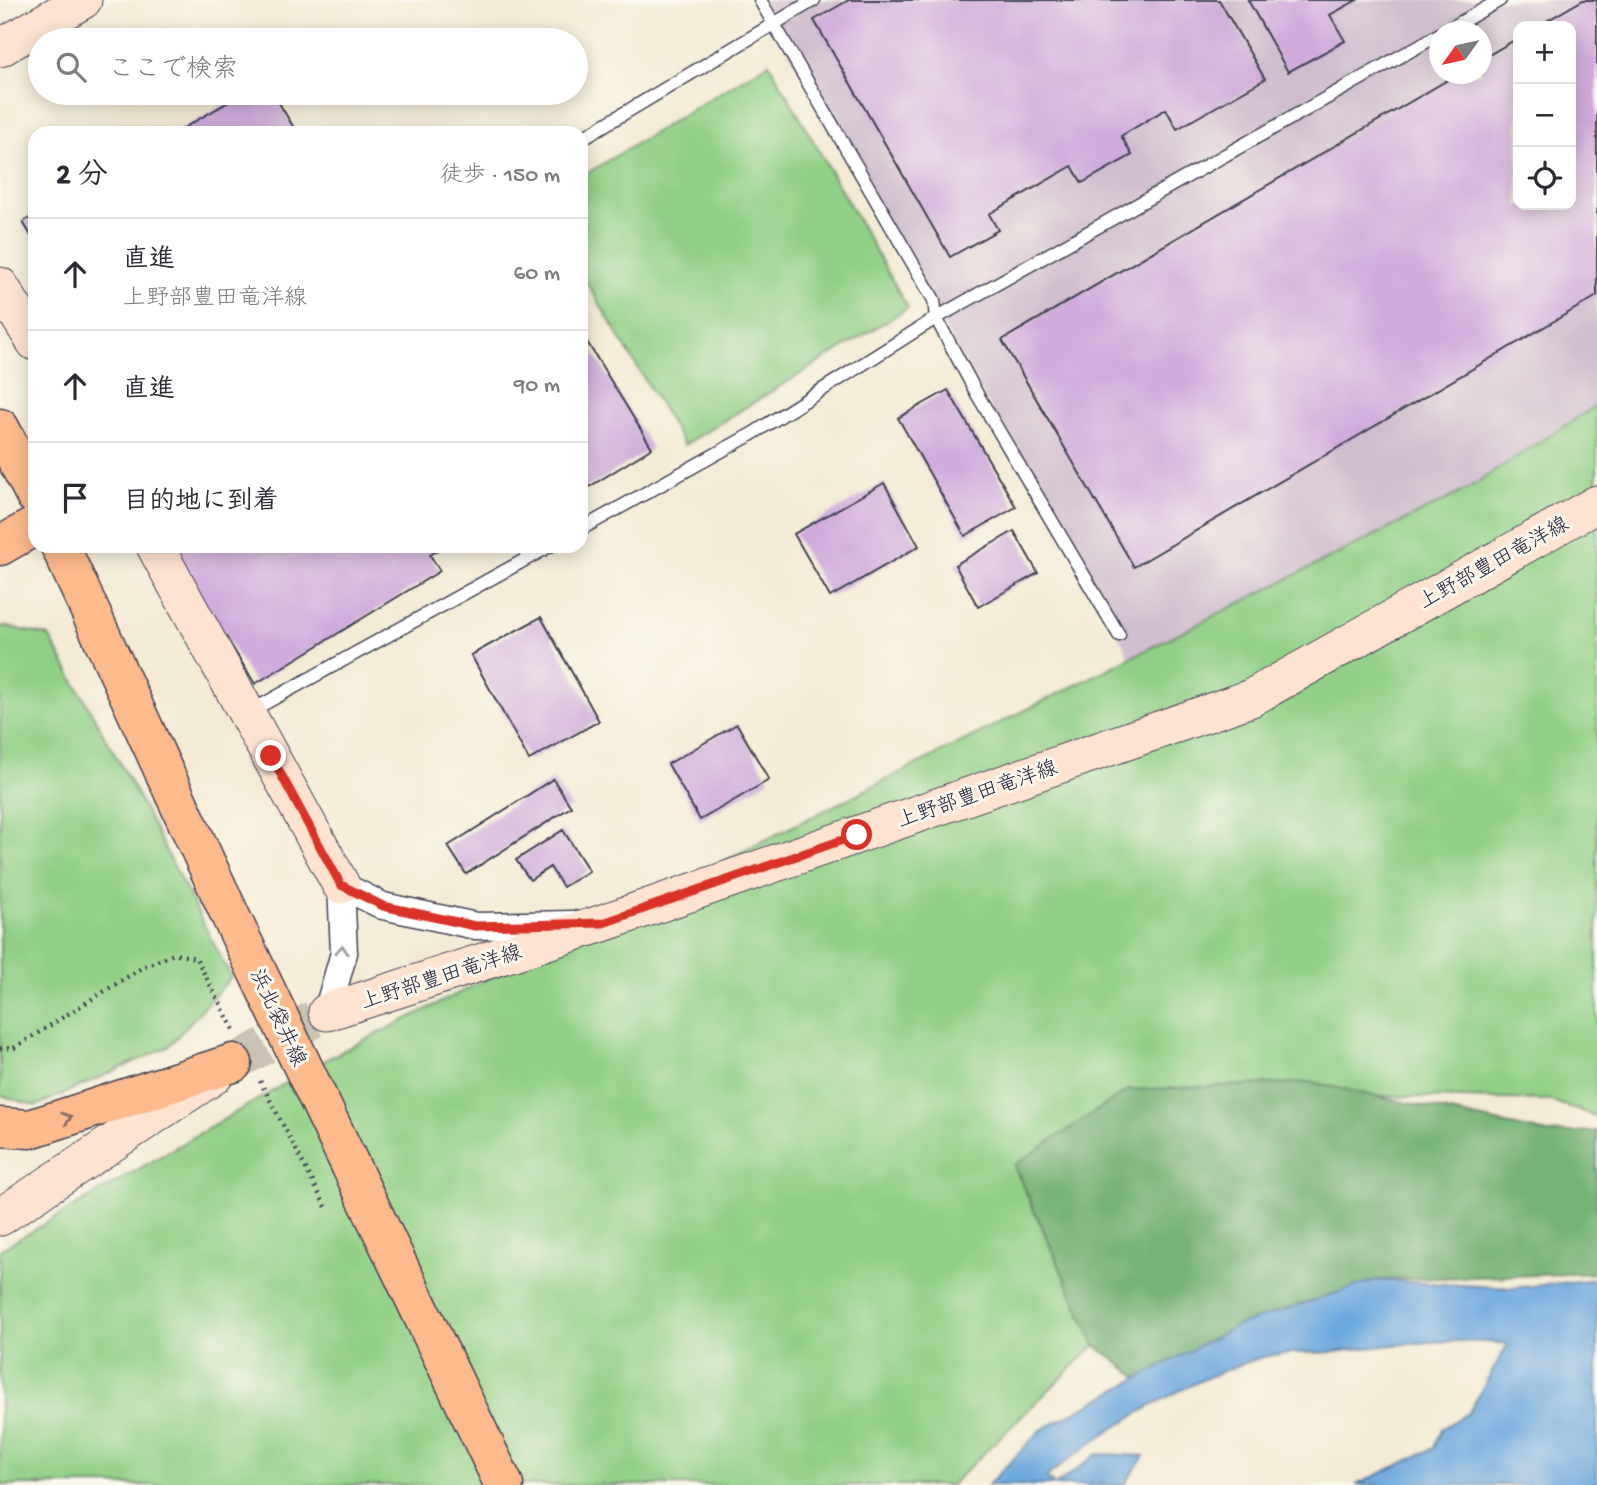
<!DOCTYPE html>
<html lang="ja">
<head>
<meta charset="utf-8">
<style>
  body { margin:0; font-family:"Gochi Hand","Klee One",sans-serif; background:#f2f2f3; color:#2b2b33 }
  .controls { position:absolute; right:21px; top:21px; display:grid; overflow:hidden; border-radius:14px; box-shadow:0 4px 18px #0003 }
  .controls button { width:63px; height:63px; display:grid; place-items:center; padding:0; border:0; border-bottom:2px solid #e1e1e2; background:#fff; color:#2b2b33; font:35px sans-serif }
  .compass { position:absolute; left:1429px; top:21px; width:63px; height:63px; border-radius:50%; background:#fff; box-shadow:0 4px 18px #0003; rotate:237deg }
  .stop { position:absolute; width:21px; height:21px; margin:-16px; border:5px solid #d93025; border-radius:50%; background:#fff }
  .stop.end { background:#d93025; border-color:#fff; box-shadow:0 2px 7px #0008 }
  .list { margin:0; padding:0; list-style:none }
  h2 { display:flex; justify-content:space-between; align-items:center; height:91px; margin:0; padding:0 28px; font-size:30px }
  h2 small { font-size:23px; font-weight:400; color:#7c7c81 }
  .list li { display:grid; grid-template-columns:46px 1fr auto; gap:21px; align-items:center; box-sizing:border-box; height:112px; padding:0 28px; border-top:2px solid #e1e1e2 }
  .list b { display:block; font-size:26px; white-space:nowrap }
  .list p { margin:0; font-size:23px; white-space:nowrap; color:#7c7c81 }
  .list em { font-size:23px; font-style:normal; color:#7c7c81 }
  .icon { flex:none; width:38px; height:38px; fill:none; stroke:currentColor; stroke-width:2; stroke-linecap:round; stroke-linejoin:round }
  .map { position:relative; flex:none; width:1597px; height:1485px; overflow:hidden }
  .search { position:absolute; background:#fff; box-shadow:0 4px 18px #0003; left:28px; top:28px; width:560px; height:77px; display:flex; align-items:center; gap:18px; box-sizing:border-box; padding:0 24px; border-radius:38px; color:#7c7c81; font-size:26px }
  .panel { position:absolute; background:#fff; box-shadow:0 4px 18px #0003; left:28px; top:126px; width:560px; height:427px; border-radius:21px }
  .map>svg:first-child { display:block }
  .industrial { fill:#d0bdce; fill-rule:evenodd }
  .green { fill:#91d086; stroke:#5a7960; stroke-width:2 }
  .forest { fill:#74b273; stroke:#4b6a57; stroke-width:2 }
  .water { fill:#6ca8dd; stroke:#47658c; stroke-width:2 }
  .building { fill:#d0abdc }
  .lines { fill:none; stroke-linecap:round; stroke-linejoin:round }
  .secondary-tunnel { stroke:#c9c3b5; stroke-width:37; stroke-dasharray:37 18; stroke-linecap:butt }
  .lane-casing { stroke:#414052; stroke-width:15 }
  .street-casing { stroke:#414052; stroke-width:29 }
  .secondary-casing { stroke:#414052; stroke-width:39 }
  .primary-casing { stroke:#414052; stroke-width:41 }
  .path { stroke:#414052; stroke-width:4.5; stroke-dasharray:2 5; stroke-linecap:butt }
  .lane { stroke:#fff; stroke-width:12 }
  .street { stroke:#fff; stroke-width:26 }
  .secondary { stroke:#fee3d1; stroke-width:37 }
  .primary { stroke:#fcba8d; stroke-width:38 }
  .oneway { stroke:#9c9ca7 }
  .oneway2 { stroke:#8f6e64 }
  .route { stroke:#d93025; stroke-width:9 }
  .labels { text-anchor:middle; stroke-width:6; stroke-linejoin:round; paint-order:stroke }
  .street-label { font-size:21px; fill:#22223b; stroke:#fbf7ec }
</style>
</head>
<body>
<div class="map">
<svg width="1597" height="1485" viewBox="0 0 1597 1485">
  <rect width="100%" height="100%" fill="#fbf7ec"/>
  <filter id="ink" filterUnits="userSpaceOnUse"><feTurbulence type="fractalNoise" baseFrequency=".0143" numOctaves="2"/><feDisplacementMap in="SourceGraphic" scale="14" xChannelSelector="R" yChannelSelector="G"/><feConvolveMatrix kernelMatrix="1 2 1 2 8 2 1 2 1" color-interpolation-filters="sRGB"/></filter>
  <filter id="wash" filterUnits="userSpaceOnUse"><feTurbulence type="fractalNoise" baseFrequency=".00686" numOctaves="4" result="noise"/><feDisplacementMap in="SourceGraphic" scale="28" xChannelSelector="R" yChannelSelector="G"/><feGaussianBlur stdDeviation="1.57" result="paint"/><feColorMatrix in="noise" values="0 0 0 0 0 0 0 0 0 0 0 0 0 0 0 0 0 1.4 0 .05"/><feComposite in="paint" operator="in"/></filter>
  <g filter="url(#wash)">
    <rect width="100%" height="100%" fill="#f3ebd4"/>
    <path class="industrial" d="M759,0H1597V518L1161,729L1119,635ZM1518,26H1571V205H1518ZM1440,32H1482V74H1440Z"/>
    <path class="green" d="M769,63L908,308L684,445L581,273V177Z
      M1597,405V1116L1548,1100L1128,1090L1014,1166L1095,1345L951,1485H0V1250L329,1058L1464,491Z
      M4,626L49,636L134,789L231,977L168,1047L36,1106L0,1095V627Z"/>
    <path class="forest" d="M1311,1082L1548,1133L1597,1131V1273L1375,1280L1138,1378L1095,1345L1014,1165L1128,1090Z"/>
    <path class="water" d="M1597,1279V1485H1356L1434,1448L1442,1429L1469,1412L1508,1344C1449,1337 1392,1345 1333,1352C1311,1354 1285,1351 1264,1357C1188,1379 1107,1428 1046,1477L1055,1485L1097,1454L1144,1456L1124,1485H988L1041,1430L1236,1326L1375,1280L1513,1288Z"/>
    <g id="blocks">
      <path class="building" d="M849,0H1219L1265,79L1177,129L1166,109L1121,136L1132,155L1082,183L1072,166L989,214L998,230L950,257L814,20Z
        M1248,0H1357L1330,15L1345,41L1288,72Z
        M1583,0H1597V296L1134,567L1002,340L1458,74H1482V59L1518,38V205H1571V26H1538Z
        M244,93H273L297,133H175Z
        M35,215V242L23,222Z
        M581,332L652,448L581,492Z
        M948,390L1016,507L965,536L898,418Z
        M884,483L919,546L830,597L794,534Z
        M1014,531L1038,573L978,607L955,565Z
        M170,546H445L430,555L440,571L255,684Z
        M541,617L599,721L529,760L471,655Z
        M737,724L769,780L700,820L668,764Z
        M553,779L571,807L466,874L448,846Z
        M563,830L589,871L563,887L550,867L530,880L516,860Z"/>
    </g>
  </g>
  <g filter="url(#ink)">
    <use href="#blocks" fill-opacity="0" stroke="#414052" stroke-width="2"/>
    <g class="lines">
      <path class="secondary-tunnel" d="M233,1063L327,1012"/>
      <defs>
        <path id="lane" d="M760,0L934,300L936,318L977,394L1119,635
          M1444,32L1500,0
          M581,139L814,0
          M581,529L752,434L936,318L1440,34
          M251,711L550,546"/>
        <path id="street" d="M327,1012L344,953L341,885L383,906L476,926L573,924"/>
        <path id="secondary" d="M0,48L83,0
          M0,286L35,342
          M155,546L341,885
          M327,1012L603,923L1251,698L1597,504
          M0,1217L215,1075"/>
        <path id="primary" d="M0,428L35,495
          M0,546L35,526
          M60,546L231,917L504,1485
          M0,1127L30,1129L233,1063"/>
      </defs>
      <use href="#lane" class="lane-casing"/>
      <use href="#street" class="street-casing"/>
      <use href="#secondary" class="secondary-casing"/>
      <use href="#primary" class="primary-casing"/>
      <path class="path" d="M0,1049L14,1048L143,967L174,954L196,958L234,1030
        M260,1081L326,1207"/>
      <use href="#lane" class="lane"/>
      <use href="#street" class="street"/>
      <use href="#secondary" class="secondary"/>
      <use href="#primary" class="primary"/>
    </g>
    <defs><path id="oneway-chevron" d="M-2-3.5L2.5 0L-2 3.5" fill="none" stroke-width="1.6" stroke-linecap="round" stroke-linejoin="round" transform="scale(1.75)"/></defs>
    <use class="oneway" href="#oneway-chevron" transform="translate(342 950) rotate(-86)"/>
    <use class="oneway2" href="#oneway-chevron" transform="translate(67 1118) rotate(-18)"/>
  </g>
  <g class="lines" filter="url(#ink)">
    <path class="route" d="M271,756L341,885L383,906L475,926L603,923L857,835"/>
  </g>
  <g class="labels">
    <g class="street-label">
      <text transform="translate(1493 562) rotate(-29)" y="7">上野部豊田竜洋線</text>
      <text transform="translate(977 793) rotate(-19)" y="7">上野部豊田竜洋線</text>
      <text transform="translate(441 976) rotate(-18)" y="7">上野部豊田竜洋線</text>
      <text transform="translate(279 1017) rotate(65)" y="7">浜北袋井線</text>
    </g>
  </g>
</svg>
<div class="controls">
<button>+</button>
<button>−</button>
<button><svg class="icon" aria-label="locate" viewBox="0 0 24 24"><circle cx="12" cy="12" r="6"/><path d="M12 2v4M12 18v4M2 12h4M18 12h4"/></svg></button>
</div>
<svg class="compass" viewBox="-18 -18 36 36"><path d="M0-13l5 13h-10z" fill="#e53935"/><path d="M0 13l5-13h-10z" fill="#7c7c81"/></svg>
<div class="stop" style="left:857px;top:835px"></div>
<div class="stop end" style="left:271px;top:756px"></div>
<div class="search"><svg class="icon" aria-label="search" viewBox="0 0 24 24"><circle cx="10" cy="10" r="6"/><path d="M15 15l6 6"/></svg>ここで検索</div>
<section class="panel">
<h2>2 分<small>徒歩 · 150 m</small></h2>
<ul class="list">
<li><svg class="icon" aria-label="ahead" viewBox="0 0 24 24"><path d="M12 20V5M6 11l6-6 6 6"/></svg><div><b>直進</b><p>上野部豊田竜洋線</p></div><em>60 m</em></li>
<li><svg class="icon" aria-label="ahead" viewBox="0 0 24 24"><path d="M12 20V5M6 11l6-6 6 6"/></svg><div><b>直進</b></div><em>90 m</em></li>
<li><svg class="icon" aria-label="arrive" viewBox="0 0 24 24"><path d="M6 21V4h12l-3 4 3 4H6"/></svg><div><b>目的地に到着</b></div></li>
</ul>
</section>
</div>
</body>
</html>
